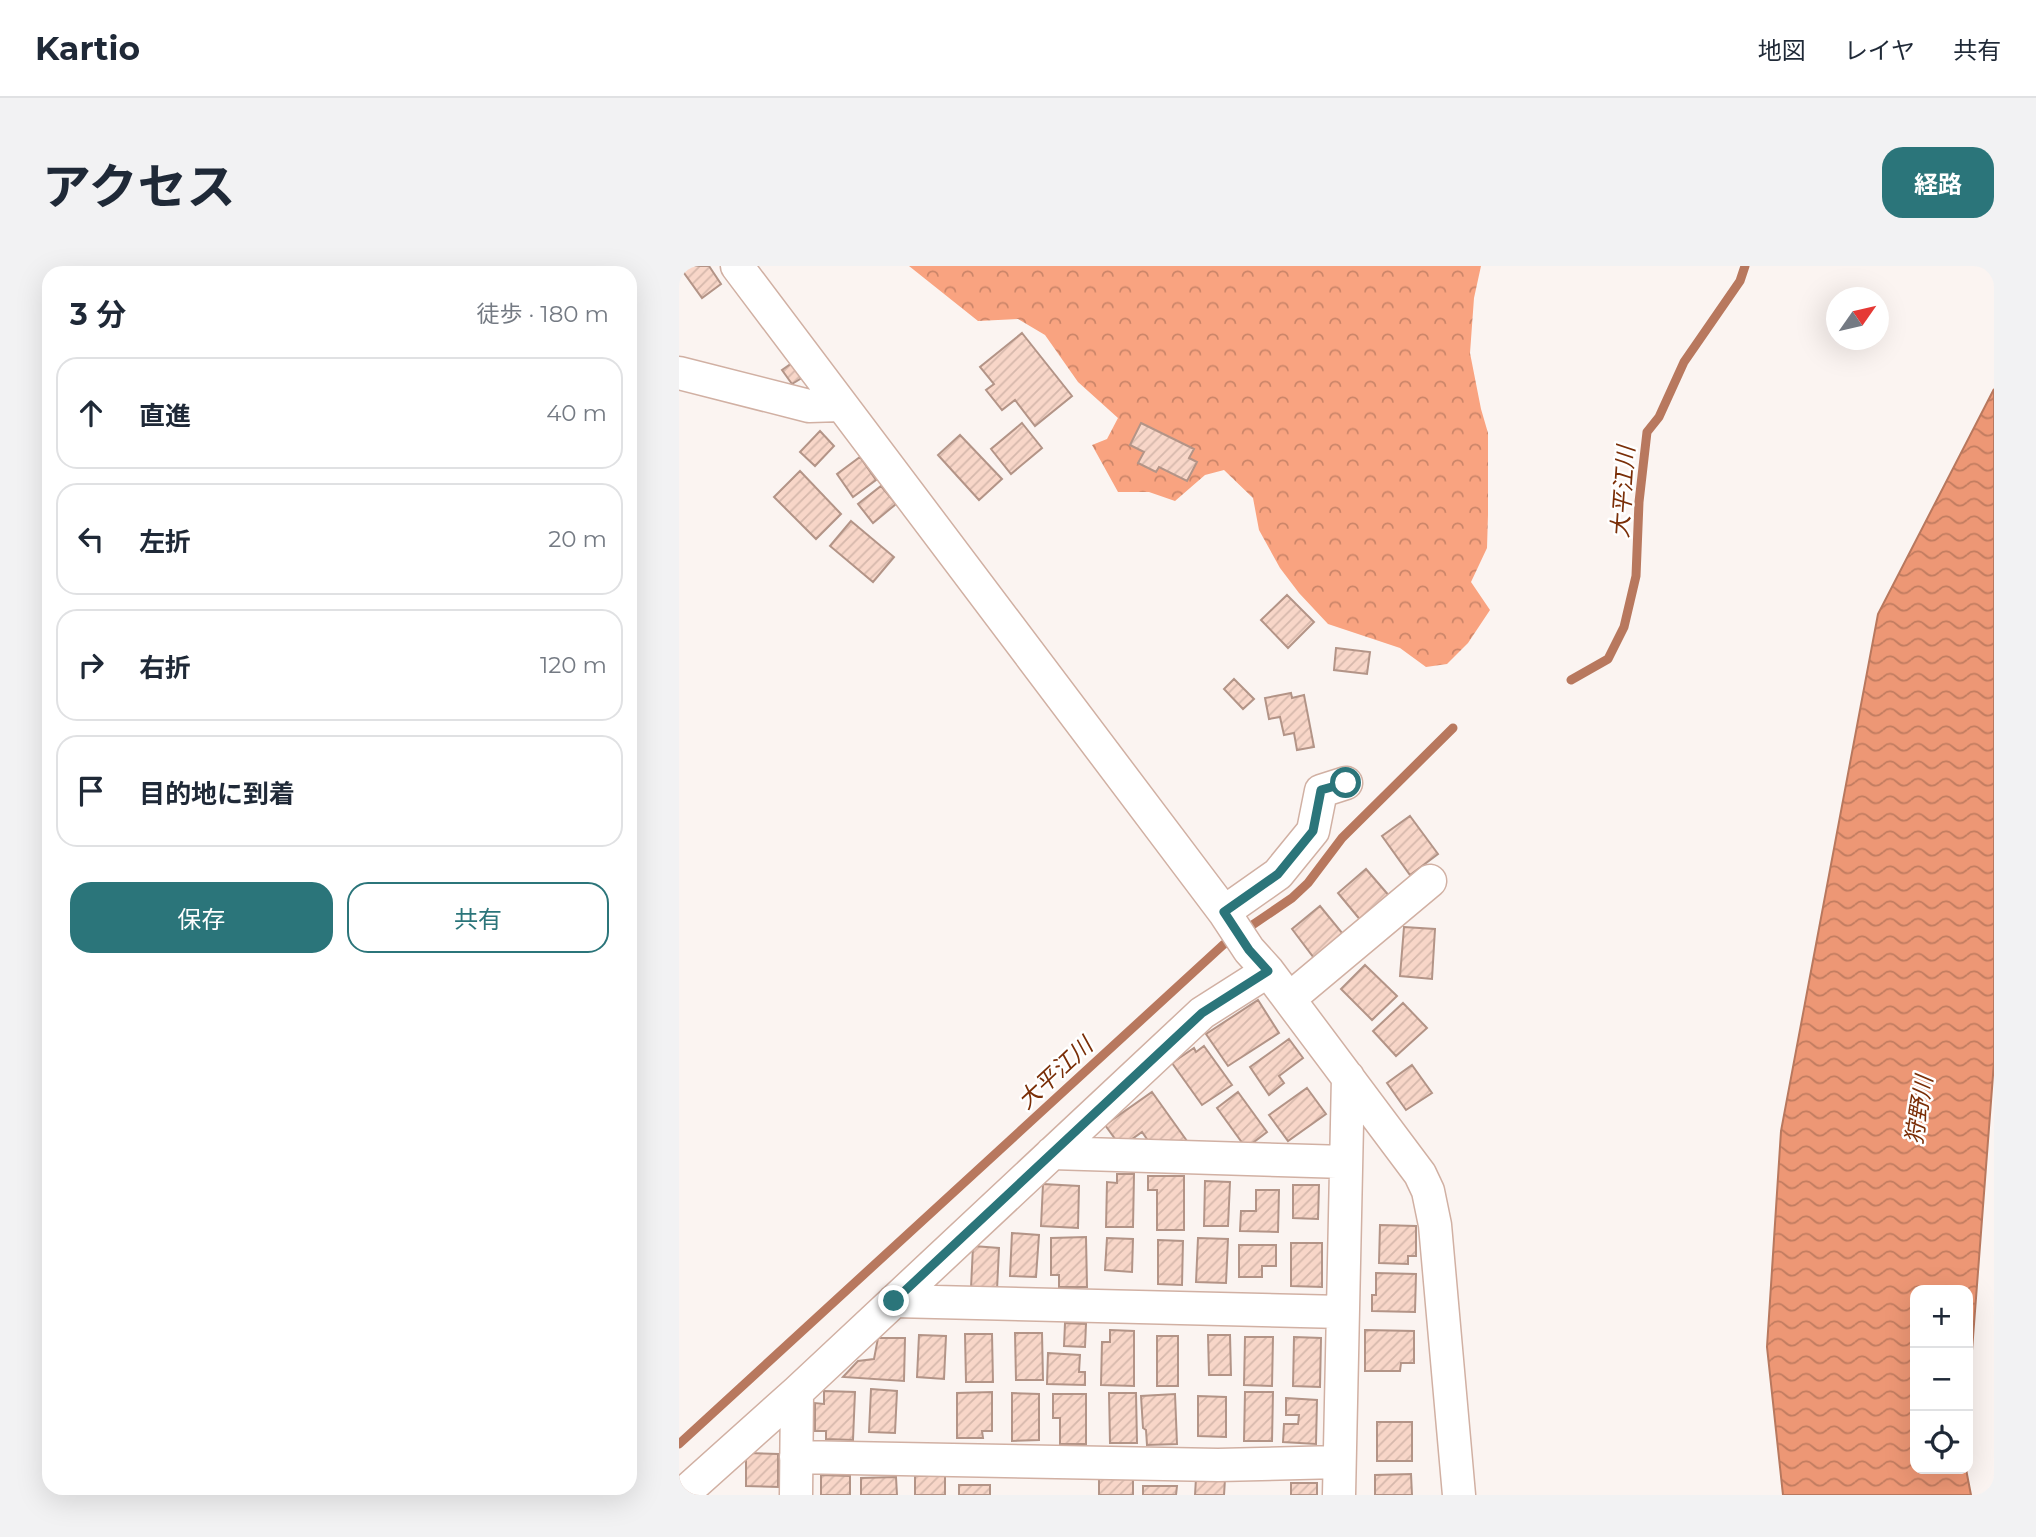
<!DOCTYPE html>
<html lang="ja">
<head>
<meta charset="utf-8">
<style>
  body { margin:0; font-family:Montserrat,"Noto Sans JP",sans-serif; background:#f2f2f3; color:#1f2937 }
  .controls { position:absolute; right:21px; bottom:21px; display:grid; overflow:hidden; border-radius:14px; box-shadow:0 7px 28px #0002 }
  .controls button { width:63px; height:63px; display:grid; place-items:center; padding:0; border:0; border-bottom:2px solid #e0e1e3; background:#fff; color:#1f2937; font:35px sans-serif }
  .compass { position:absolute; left:1147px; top:21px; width:63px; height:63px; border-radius:50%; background:#fff; box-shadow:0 7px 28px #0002; rotate:56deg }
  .stop { position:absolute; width:21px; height:21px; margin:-16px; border:5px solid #2b757a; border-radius:50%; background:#fff }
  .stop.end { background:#2b757a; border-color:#fff; box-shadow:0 2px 7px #0008 }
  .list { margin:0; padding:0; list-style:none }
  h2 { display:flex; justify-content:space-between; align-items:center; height:91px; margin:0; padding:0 28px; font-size:30px }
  h2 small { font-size:23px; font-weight:400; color:#747a83 }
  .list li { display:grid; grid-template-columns:46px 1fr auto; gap:21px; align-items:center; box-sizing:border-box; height:112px; margin:0 14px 14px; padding:0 14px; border:2px solid #e0e1e3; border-radius:21px }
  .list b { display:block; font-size:26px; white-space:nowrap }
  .list em { font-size:23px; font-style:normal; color:#747a83 }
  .actions { display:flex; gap:14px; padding:21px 28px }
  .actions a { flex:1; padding:16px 0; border:2px solid #2b757a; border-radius:21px; text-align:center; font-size:24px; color:#2b757a }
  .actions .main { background:#2b757a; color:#fff }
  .icon { flex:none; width:38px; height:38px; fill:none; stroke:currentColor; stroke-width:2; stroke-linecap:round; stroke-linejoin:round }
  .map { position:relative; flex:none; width:1315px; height:1229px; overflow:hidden; border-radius:21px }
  header { display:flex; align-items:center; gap:42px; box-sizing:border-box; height:98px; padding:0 35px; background:#fff; border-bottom:2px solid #e0e1e3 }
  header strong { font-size:33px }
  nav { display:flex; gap:38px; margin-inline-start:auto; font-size:24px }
  .intro { display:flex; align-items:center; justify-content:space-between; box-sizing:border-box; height:168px; padding:0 42px }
  h1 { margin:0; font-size:49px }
  .button { padding:18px 32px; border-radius:21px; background:#2b757a; color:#fff; font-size:24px; font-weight:700 }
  main { display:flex; gap:42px; padding:0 42px }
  aside { flex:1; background:#fff; border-radius:21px; box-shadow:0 7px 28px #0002 }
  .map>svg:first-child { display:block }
  .forest { fill:url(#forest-crowns) }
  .water { fill:url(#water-waves); stroke:#b8785e; stroke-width:2 }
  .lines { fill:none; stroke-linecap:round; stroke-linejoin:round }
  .stream { stroke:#b8785e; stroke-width:9 }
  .building { fill:url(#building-hatch); stroke:#b39487; stroke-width:2 }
  .street-casing { stroke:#d1b0a3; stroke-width:35 }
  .street { stroke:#fff; stroke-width:32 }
  .route { stroke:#2b757a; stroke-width:9 }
  .labels { text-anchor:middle; stroke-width:5; stroke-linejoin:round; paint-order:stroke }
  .water-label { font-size:23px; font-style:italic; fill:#7a2e07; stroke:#fff }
</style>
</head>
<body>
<header>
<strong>Kartio</strong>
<nav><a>地図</a><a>レイヤ</a><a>共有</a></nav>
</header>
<div class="intro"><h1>アクセス</h1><a class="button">経路</a></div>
<main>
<aside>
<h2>3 分<small>徒歩 · 180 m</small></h2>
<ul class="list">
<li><svg class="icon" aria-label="ahead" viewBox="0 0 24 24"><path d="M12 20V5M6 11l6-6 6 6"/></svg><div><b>直進</b></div><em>40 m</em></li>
<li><svg class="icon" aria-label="left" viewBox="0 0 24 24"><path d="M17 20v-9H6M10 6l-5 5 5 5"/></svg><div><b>左折</b></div><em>20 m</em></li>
<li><svg class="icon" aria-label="right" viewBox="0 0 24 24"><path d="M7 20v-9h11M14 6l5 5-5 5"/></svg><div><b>右折</b></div><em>120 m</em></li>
<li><svg class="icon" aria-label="arrive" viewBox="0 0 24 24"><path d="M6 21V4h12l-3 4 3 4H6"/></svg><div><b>目的地に到着</b></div></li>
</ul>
<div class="actions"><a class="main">保存</a><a>共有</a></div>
</aside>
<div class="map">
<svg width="1315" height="1229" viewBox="0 0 1315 1229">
  <defs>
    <pattern id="forest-crowns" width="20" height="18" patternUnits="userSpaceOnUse" patternTransform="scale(1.75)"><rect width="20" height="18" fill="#f9a380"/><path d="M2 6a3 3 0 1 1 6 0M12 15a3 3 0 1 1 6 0" fill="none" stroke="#cb8569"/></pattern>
    <pattern id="water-waves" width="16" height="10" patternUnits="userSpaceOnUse" patternTransform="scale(1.75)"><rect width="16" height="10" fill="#ed9775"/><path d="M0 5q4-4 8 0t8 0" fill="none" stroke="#c17c60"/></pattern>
    <pattern id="building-hatch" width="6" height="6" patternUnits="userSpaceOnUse" patternTransform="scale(1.75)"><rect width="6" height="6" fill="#f8d6c8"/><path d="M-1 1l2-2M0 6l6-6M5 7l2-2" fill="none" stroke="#d6b8ac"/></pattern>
  </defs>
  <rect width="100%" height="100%" fill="#fbf4f1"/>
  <path class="forest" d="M230,0H802L795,32L791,87L802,143L809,167V249L808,282L792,316L811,344L789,377L768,398L747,401L721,382L649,358L620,327L601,302L580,264L574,232L545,204L526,209L496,235L470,226H439L413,179L428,173L439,152L399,116L366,69L339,53L299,55Z"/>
  <path class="water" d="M1315,123V796L1289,1137V1024H1236V1203H1287L1292,1229H1104L1088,1081L1102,865L1199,348Z"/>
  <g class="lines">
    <path class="stream" d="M892,414L929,393L945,361L957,310L960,236L968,166L980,151L1005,96L1061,15L1066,0
      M0,1178L544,679L613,632L629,617L663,572L774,462"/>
  </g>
  <path class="building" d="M0,0H30L42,18L23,32Z
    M343,67L393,130L356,160L336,134L323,144L307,124L315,118L301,101Z
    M116,95L126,110L113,118L103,104Z
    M343,157L363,182L332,208L312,183Z
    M462,157L515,183L510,192L518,196L508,215L480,201L477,206L459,197L465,186L451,179Z
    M141,165L155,180L136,200L121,186Z
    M281,169L323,213L300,234L259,189Z
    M181,191L197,214L174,231L158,208Z
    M121,205L162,248L137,273L95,231Z
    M202,220L217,238L194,257L179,238Z
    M172,255L215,291L194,316L151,280Z
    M608,329L635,356L609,382L582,354Z
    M657,382L691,386L688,408L655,404Z
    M555,413L575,433L564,443L545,423Z
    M612,427L613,432L625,429L635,481L618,484L615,467L605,469L601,451L590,453L586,432Z
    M731,550L759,588L731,609L703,570Z
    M687,603L712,632L683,656L659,627Z
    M641,640L664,668L635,692L613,663Z
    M725,661L756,663L753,713L721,710Z
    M686,699L718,730L693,754L662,723Z
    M579,734L600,767L549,800L527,768Z
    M724,737L748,762L717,790L694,765Z
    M610,773L624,792L600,810L605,817L590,829L571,801Z
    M525,780L553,819L523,839L493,797L515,782L517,786Z
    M733,799L753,827L727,844L708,817Z
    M628,822L647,848L609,875L590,849Z
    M473,826L508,875L493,886L472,879L463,866L442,881L426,859Z
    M559,826L588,866L567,882L538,842Z
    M438,908H455L454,961H427L428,916L438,917Z
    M469,910H505V964H478V924H469Z
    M526,915L551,916L549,960H525Z
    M364,918L400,920L399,962L362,960Z
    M614,919H640L639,953L614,952Z
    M577,924H600L599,966L561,965L562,945H577Z
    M701,959L737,960V990H729V998L700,997Z
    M333,967L360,969L357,1011L331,1010Z
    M407,971L408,1021H380V1009H372V972Z
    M428,972L454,973L453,1006L426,1004Z
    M519,972L549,973L547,1017L517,1016Z
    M479,974L504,975L503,1019L479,1018Z
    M612,977H643V1021L612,1020Z
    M560,979H597V1000H583V1011H560Z
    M294,980L320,982L318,1024L292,1022Z
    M697,1007L737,1008L736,1046L693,1045V1029H697Z
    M386,1057L407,1058L406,1081L385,1080Z
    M431,1064L455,1065V1120L422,1119L423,1076H431Z
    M686,1064L735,1065V1097H722L721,1105H686Z
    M336,1067H363L364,1114H337Z
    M286,1068H313L314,1116H287Z
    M240,1069L267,1070L265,1113L238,1111Z
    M529,1069H551L552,1109H530Z
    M478,1070H499V1120H478Z
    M566,1071H594L593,1120L565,1119Z
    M615,1071L642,1072L641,1121L614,1120Z
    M199,1072H226L225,1115L164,1111L179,1095L195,1093Z
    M369,1087L401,1089L400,1106H406V1119L368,1118Z
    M192,1123L218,1125L216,1167L190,1166Z
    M145,1125L176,1126L174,1174L147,1173V1165H136V1137L145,1138Z
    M313,1126V1165H303L304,1172H278V1127Z
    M566,1126H594L593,1175H565Z
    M333,1127L360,1128V1174L333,1175Z
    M430,1127H457L458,1177H431Z
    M374,1128H407V1178H381V1152H374Z
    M496,1128L498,1178L468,1179L467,1164L464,1162L462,1130Z
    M519,1130L547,1131V1171L519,1170Z
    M607,1132L638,1134L637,1178L604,1176L605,1158H619L620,1149H607Z
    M698,1156H733V1195H698Z
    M67,1187L99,1188V1221L67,1220Z
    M732,1208L733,1229H696V1209Z
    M142,1209L171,1210V1229H142Z
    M236,1210H266V1229H236Z
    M217,1211L218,1229H182V1212Z
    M420,1211H454V1229H420Z
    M517,1212L546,1213L545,1229H516Z
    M612,1217H638V1229H612Z
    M280,1219H311V1229H280Z
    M464,1220H498L497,1229H464Z"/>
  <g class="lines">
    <defs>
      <path id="street" d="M58,0L545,646L570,684L589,705L741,908L749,925L756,959L780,1229
        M0,107L130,140L162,139
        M545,646L599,608L634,565L642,525L667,517
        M610,733L751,615
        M373,887L666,896
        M215,1035L663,1046
        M117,1191L539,1199L660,1196
        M3,1229L118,1126L523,747L589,705
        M117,1229L118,1126
        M660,1229L669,811"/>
    </defs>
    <use href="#street" class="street-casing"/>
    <use href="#street" class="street"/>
  </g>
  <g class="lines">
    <path class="route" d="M215,1035L523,747L589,705L570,684L545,646L599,608L634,565L642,524L667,517"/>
  </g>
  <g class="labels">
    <g class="water-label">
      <text transform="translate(944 226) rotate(-86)" y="8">大平江川</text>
      <text transform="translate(376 807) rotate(-43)" y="8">大平江川</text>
      <text transform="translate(1240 844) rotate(-81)" y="8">狩野川</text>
    </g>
  </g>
</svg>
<div class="controls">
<button>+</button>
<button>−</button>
<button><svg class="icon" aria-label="locate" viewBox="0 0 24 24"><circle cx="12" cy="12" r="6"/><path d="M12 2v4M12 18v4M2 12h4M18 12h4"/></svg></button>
</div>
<svg class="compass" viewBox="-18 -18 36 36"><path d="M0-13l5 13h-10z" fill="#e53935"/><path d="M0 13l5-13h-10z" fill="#747a83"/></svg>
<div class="stop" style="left:667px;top:517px"></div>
<div class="stop end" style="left:215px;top:1035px"></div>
</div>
</main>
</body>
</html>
